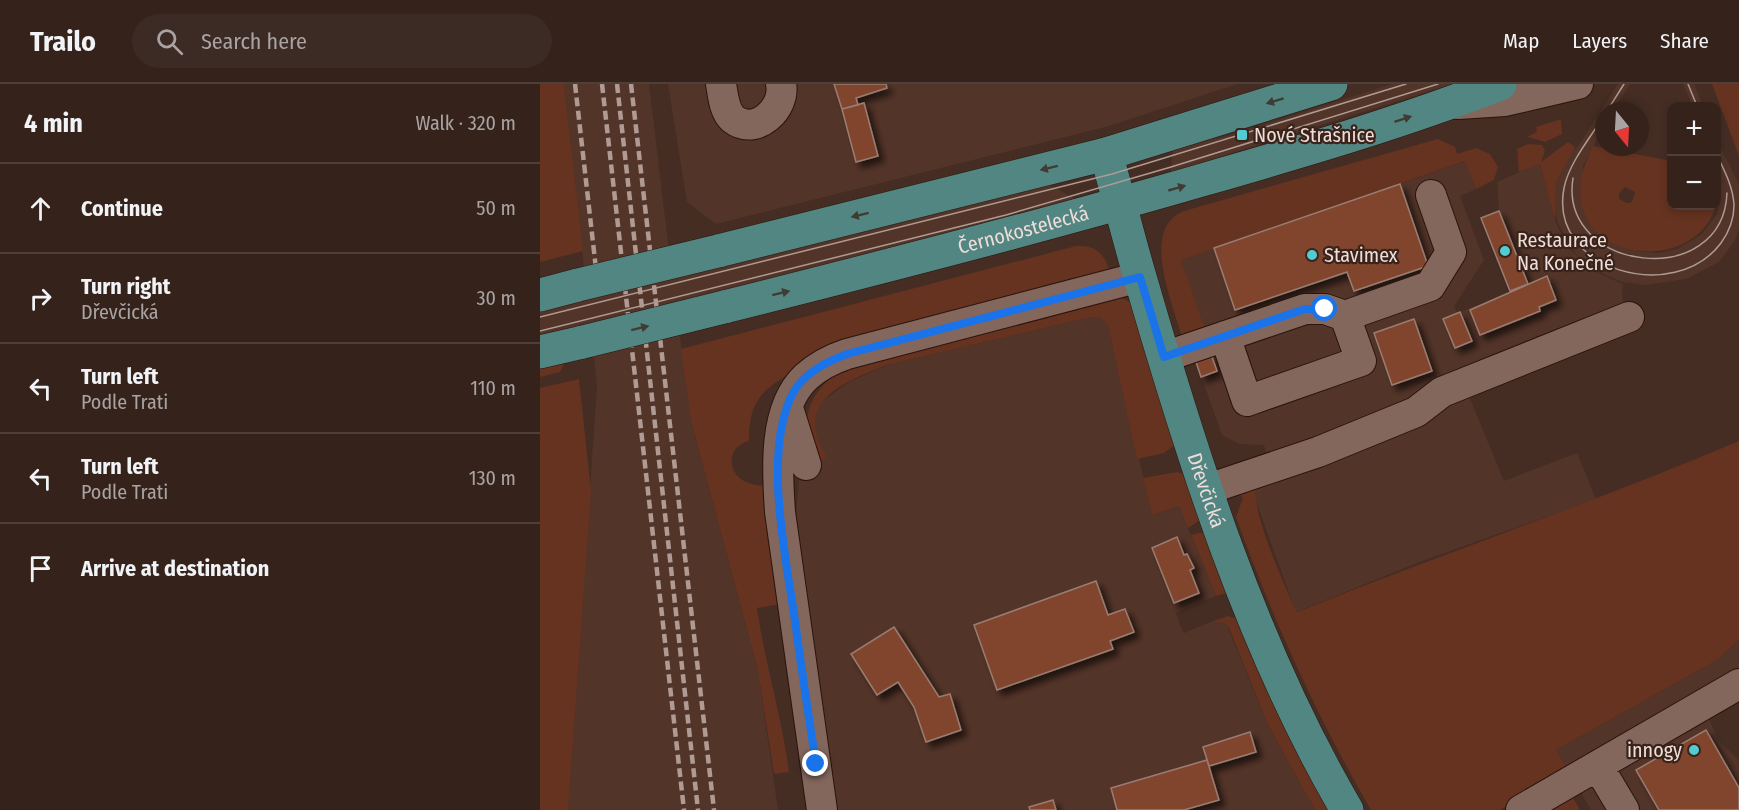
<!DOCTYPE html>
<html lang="en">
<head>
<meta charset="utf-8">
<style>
  body { margin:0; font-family:"Fira Sans Condensed",sans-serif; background:#3c2a24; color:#f1f3f6 }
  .controls { position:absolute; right:18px; top:18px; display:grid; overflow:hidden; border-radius:12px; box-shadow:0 3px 9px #0003 }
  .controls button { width:54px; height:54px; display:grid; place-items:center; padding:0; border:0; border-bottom:2px solid #4e3f3a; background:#34221b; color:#f1f3f6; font:30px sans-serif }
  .compass { position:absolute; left:1055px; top:18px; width:54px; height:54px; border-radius:50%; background:#34221b; box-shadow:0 3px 9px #0003; rotate:162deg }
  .stop { position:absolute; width:18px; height:18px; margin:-14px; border:4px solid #1a73e8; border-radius:50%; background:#fff }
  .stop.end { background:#1a73e8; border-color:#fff; box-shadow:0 2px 6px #0008 }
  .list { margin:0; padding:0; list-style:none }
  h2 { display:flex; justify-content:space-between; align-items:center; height:78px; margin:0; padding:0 24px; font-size:26px }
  h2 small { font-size:20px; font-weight:400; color:#a9a4a3 }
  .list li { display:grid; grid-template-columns:39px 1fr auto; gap:18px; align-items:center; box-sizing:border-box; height:90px; padding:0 24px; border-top:2px solid #4e3f3a }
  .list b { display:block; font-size:22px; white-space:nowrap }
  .list p { margin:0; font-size:20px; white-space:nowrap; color:#a9a4a3 }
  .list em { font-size:20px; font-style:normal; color:#a9a4a3 }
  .icon { flex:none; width:33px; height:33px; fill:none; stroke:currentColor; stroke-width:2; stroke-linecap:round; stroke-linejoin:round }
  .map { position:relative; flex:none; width:1199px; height:726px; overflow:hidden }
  header { display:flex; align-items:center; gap:36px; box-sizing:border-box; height:84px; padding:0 30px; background:#34221b; border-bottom:2px solid #4e3f3a }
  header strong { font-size:28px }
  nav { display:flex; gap:33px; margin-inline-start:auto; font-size:21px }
  .search { width:420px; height:54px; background:#3c2a24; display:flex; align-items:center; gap:15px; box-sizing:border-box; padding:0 21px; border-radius:33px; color:#a9a4a3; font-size:22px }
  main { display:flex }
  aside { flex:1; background:#34221b }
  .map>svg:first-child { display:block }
  .built { fill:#533428 }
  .green { fill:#653320; fill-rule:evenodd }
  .building { fill:#81442d; stroke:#997d72; stroke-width:1.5; filter:url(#shadow) }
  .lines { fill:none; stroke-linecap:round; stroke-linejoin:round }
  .minor-casing { stroke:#2a140c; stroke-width:32 }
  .major-casing { stroke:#2a140c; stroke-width:34 }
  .minor { stroke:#83675d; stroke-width:30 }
  .major { stroke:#528683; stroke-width:33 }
  .tram { stroke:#af9b94; stroke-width:1.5 }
  .rail { stroke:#af9b94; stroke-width:4.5; stroke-dasharray:9 4.5; stroke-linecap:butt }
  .major-bridge-casing { stroke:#2a140c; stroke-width:34; stroke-linecap:butt }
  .major-bridge { stroke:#528683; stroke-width:33 }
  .oneway { fill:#403c34 }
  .route { stroke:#1a73e8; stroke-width:8 }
  .poi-dot { fill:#52ccd0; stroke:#3a231a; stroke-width:2 }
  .labels { text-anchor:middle; stroke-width:4.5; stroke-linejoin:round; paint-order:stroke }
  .poi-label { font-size:20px; fill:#eeddd8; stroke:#3a231a; text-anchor:start }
  .street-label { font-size:20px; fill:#eeddd8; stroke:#3a231a }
</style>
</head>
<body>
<header>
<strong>Trailo</strong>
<div class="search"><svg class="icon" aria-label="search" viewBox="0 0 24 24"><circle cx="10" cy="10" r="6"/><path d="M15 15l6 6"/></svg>Search here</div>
<nav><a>Map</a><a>Layers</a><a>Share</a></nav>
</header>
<main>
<aside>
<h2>4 min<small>Walk · 320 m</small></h2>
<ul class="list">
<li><svg class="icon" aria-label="ahead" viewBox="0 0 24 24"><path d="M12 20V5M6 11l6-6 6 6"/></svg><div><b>Continue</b></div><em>50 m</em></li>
<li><svg class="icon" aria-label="right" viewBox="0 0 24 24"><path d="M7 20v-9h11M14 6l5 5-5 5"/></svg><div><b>Turn right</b><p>Dřevčická</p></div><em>30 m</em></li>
<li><svg class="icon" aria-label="left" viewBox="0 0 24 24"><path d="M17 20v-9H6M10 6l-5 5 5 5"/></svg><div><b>Turn left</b><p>Podle Trati</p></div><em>110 m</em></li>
<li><svg class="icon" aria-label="left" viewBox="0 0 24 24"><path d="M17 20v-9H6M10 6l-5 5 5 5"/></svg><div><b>Turn left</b><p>Podle Trati</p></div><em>130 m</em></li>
<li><svg class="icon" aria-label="arrive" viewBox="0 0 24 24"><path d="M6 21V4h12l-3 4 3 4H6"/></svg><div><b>Arrive at destination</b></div></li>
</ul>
</aside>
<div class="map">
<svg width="1199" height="726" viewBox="0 0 1199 726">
  <defs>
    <filter id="shadow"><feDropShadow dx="5.5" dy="5.5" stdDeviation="3" flood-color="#0009"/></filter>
  </defs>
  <rect width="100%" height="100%" fill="#452d24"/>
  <path class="built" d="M24,0H109L132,192L506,99L541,118L136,222L151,337L218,587L238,726H28L57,303L51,243L0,255V223L47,212Z
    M128,0H697L569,42L176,140L147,118Z
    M852,0H930L905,9L903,3L692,69L630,92L633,64L687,52Z
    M1078,0H1090L1073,27H1064V42L1043,82L1049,133L1065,152L1097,167L1118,169L1137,165L1161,151L1177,130L1180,115L1177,56L1199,101V145L1194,158L1179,178L1146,195L1106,201L1083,198L1063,190L1036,170L1018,140L1013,119L1016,98L1025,76L1041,58Z
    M1143,0H1154L1163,22H1153Z
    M926,77L936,105L920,112L944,176L914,222L917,229L971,210L970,207L988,200L959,127L957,98L1000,79L1015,136L1027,163L1060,190L1083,200L1082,214L1094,244L928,310L964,397L1037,369L1056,415L882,477L756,528L714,412L716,401L733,394L724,361L700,360L682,351L655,275L640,176Z
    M551,233H560L568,241L612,431L639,422L676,512L636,529L640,541L644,549L671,538L686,539L729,643L775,726H292L255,443L260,384L276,356L273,336L280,319L309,298L347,281Z
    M1199,556V613L1168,632L1178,656L1199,677V726H1051L1016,666L1177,576Z"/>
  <path class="green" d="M0,0H24L43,167L0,178Z
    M1172,0H1199V72Z
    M1021,35L1022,50L1005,58L987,53L997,48L996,43Z
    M898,55L915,63L917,70L936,64L950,70L958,83L954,96L936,105L925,77L641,176L665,245L646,251L641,250C632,217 600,144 644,127Z
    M1028,58L1035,63L1016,98L1015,136L1000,80L979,88L977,65L988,60L1002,61L1005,67L1001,78Z
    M1053,62L1131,77L1132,122H1176L1177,85C1199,206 987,190 1053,62ZM1085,103L1095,108L1092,118L1087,119L1079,115V110Z
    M536,162C558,161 564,170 571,190L540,199L536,193L360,241L257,286C222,305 209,316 209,357C187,362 186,389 206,398C214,402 226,402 234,403L247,519L217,524C225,580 242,633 249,688L234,690L218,587L151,337L141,265Z
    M576,211L592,219L635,361L624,369L597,375L568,241L560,233H551L347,281C301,299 252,318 287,373L273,378C271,365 266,349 267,336C270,305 296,289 320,274Z
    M22,276L23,282L20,288L0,293V281Z
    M39,295L51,407L28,726H0V304Z
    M1199,357V556L1177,576L1016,666L1028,686L960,726H831C775,629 734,538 696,433L703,414L700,411L716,401C710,425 745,503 757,528C903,469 1053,419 1199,357Z
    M637,388L647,391L660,436L648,444L639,422L612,431L603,394Z
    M658,449H666L686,509L676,512L651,451Z
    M688,532L698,535L792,726H775L729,643L689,544L685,539L671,538Z
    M1031,710L1040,726H1001Z"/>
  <path class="building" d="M294,0H346L347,4L316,14L318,21L302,25Z
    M324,19L338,72L316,78L302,25Z
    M860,100L888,182L814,207L807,188L695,226L674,164Z
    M959,127L988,200L970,207L941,134Z
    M1007,192L1016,216L999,223L1000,227L940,251L930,226Z
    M920,228L932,257L915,264L903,235Z
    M874,235L892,287L852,301L834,249Z
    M671,270L677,287L661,293L655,275Z
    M637,453L644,471L647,470L654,484L650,486L659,509L634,519L612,464Z
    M556,497L568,531L585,525L594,548L570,557L573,565L457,606L434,541Z
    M354,543L399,613L410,610L421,646L386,658L374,623L358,598L337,611L311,570Z
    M1166,646L1199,704V726H1119L1096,686Z
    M710,648L716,668L669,682L663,663Z
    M667,676L679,716L644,726H577L571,704Z
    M513,716L516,726H490L489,723Z"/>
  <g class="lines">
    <defs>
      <path id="minor" d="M181,0C183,11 184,27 193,35C216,53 246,24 241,0
        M918,20L965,17L1038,0
        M685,252L707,317L821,277L805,232
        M624,273L765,225H785L805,232L890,202L911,168L891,111
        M249,327L266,381
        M668,405L778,368L876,328L902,308L1089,233
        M1058,682L1084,726
        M282,726L240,428C237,386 233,324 266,293C278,282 292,275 307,270L600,193
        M981,726L1199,600"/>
      <g id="major">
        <path id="s1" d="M566,70C578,111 588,152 600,193C652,373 712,564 807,726"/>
        <path d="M178,167L566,70L791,0"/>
        <path d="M0,211L38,201"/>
        <path id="s2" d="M184,223C344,183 504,142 662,96C763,67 863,38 960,0"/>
        <path d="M0,268L43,258"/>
      </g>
    </defs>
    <use href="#minor" class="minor-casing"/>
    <use href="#major" class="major-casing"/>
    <use href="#minor" class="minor"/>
    <use href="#major" class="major"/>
    <path class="tram" d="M1148,0L1157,22
      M1067,27L1084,0
      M1064,32C1050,54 1029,79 1024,104C1008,187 1135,221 1181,159C1189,148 1194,135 1194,121C1193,102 1184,86 1176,69
      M1033,94C1018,188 1183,208 1187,109
      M0,233L572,90L866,0
      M0,247L466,131L631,83L898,0"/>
    <path class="rail" d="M35,0L56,185
      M62,0L144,726
      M77,0L158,726
      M91,0L174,726"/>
    <defs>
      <path id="major-bridge" d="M38,201L178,167
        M43,258L184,223"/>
    </defs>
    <use href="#major-bridge" class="major-bridge-casing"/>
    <use href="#major-bridge" class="major-bridge"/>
  </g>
  <defs><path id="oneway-solid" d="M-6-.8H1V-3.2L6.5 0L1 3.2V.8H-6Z" transform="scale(1.5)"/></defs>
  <g class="oneway">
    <use href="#oneway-solid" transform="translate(735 17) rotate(163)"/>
    <use href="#oneway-solid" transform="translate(863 35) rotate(-18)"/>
    <use href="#oneway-solid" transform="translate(509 84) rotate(166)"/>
    <use href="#oneway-solid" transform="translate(637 104) rotate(-16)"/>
    <use href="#oneway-solid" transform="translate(320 131) rotate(166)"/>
    <use href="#oneway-solid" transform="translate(241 209) rotate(-14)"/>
    <use href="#oneway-solid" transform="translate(100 244) rotate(-14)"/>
  </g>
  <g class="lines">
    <path class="route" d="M276,680C268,630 261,580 254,530C245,469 223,366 253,309C264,289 286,278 307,270L600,193L624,273L765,225H785"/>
  </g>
  <g class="poi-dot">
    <rect x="696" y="45" width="12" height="12" rx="3"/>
    <circle cx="965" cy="167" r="6"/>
    <circle cx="772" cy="171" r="6"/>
    <circle cx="1154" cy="666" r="6"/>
  </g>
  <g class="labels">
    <g class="poi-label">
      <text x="714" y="58">Nové Strašnice</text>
      <text x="977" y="163">Restaurace<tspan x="977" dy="23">Na Konečné</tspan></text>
      <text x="784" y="178">Stavimex</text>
      <text x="1142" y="673" text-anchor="end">innogy</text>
    </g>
    <g class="street-label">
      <text dy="7" stroke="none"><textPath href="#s2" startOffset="309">Černokostelecká</textPath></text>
      <text dy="7" stroke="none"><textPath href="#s1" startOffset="351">Dřevčická</textPath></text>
    </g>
  </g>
</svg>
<div class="controls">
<button>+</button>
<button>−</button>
</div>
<svg class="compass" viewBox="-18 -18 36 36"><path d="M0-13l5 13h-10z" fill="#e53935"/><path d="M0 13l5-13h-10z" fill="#a9a4a3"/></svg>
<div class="stop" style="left:785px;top:225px"></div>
<div class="stop end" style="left:276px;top:680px"></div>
</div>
</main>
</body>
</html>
